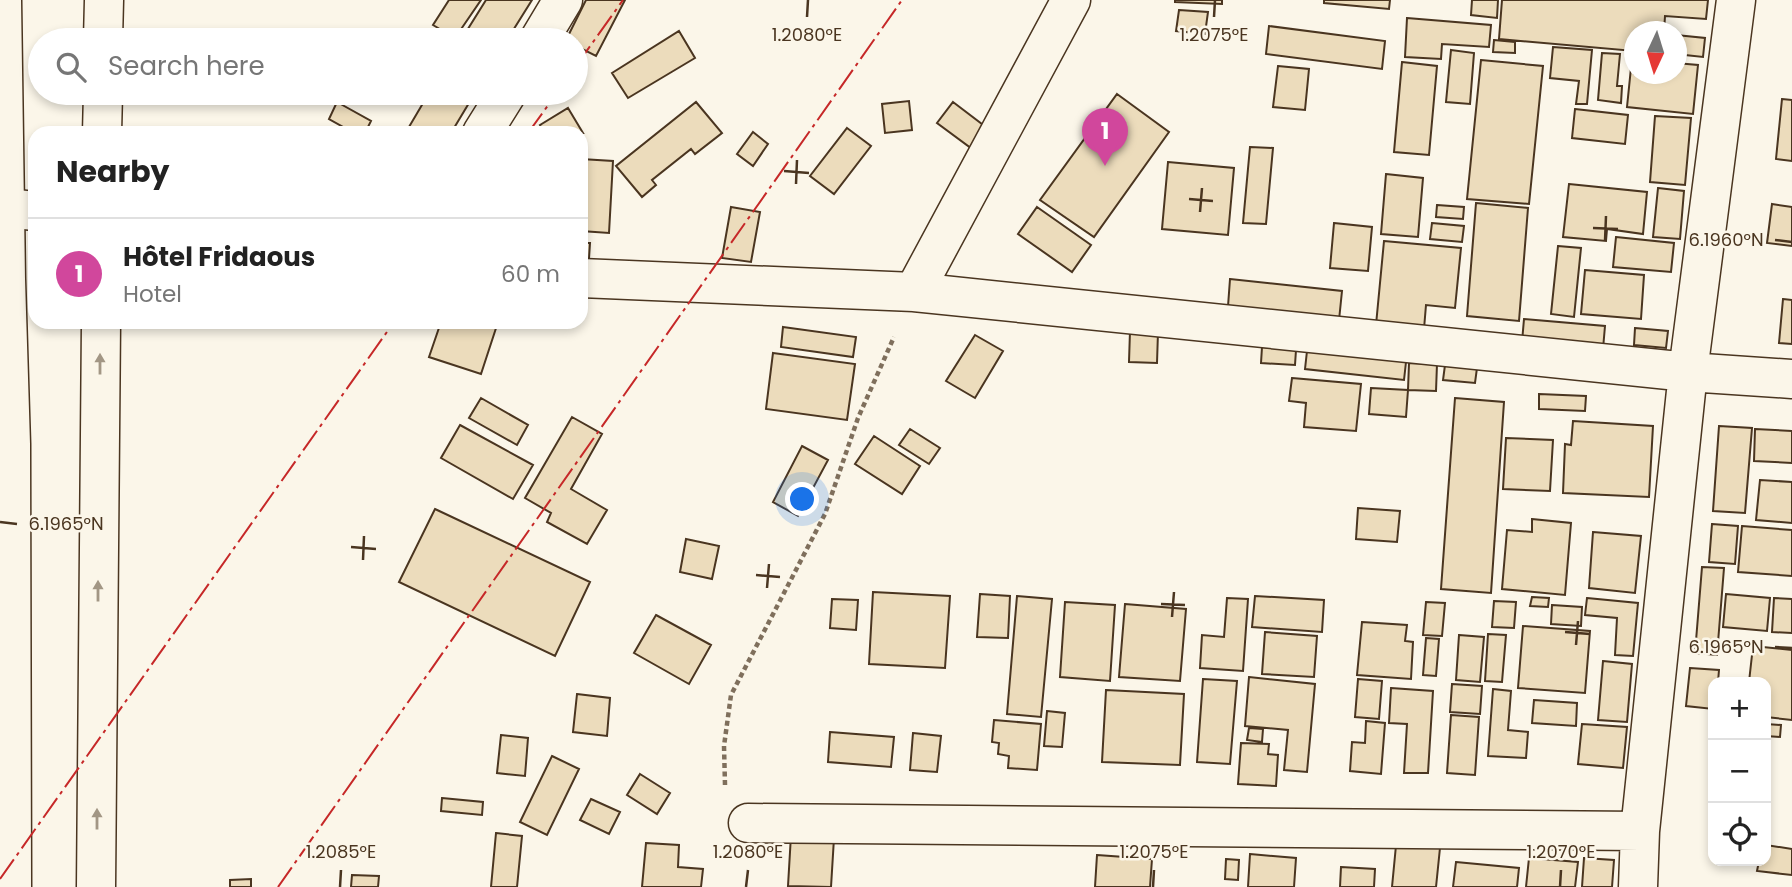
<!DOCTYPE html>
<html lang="en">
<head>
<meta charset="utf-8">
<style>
  body { margin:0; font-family:Poppins,sans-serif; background:#f6f6f6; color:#222 }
  .controls { position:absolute; right:21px; bottom:21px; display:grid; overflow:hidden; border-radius:14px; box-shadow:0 4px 10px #0003 }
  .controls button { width:63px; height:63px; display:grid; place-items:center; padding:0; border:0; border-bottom:2px solid #e0e0e0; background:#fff; color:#222; font:35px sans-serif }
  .compass { position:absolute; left:1624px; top:21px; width:63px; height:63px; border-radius:50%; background:#fff; box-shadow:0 4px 10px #0003; rotate:184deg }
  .you { position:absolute; left:803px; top:500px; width:24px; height:24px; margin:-18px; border:5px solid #fff; border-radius:50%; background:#1a73e8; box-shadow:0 0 0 10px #1a73e833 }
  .badge { display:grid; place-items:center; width:46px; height:46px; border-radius:50%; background:#0f766e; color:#fff; font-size:23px; font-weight:700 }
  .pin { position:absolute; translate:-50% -58px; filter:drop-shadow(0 2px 4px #0008) }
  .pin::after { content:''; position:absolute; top:37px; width:24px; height:21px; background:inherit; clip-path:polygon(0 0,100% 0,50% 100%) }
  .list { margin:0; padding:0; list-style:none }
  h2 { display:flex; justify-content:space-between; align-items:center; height:91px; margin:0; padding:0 28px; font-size:30px }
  h2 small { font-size:23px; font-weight:400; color:#767676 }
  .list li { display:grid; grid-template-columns:46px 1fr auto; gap:21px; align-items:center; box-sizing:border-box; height:112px; padding:0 28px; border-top:2px solid #e0e0e0 }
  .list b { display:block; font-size:26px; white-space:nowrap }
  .list p { margin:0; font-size:23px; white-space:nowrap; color:#767676 }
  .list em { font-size:23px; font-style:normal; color:#767676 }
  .icon { flex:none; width:38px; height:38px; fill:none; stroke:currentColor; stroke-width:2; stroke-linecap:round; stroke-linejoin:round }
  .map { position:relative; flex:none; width:1792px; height:887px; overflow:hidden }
  .search { position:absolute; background:#fff; box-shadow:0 4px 10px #0003; left:28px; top:28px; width:560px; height:77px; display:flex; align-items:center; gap:18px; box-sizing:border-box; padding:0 24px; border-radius:38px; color:#767676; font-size:26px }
  .panel { position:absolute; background:#fff; box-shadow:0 4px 10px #0003; left:28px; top:126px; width:560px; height:203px; border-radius:21px }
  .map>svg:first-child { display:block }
  .building { fill:#ecdcbc; stroke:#4a3520; stroke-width:2 }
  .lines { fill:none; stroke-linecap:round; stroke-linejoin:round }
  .minor-casing { stroke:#4a3520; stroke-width:41 }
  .trunk-casing { stroke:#4a3520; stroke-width:41 }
  .path { stroke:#7f6f5c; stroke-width:4.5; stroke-dasharray:5 3.5; stroke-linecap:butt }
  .minor { stroke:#fbf6e9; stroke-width:38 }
  .trunk { stroke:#fbf6e9; stroke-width:38 }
  .power { stroke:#c62828; stroke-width:2; stroke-dasharray:24 5 3.5 5; stroke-linecap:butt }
  .oneway { fill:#a29684 }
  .ticks { fill:none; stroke:#4a3520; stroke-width:2.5 }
  .ticks-label { font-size:18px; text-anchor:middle; fill:#4a3520; stroke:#fbf6e9; stroke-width:5; stroke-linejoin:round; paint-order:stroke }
</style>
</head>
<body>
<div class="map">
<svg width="1792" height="887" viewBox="0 0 1792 887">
  <rect width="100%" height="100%" fill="#fbf6e9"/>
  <path class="building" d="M449,0H481L455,38L433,25Z
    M486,0H532L507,40H461Z
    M586,0H625L596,56L576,46V40H566Z
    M1175,0H1222V4L1175,2Z
    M1324,0H1390L1389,9L1324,3Z
    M1472,0H1498L1497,18L1471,15Z
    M1502,0H1708L1706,19L1665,16L1664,32H1634V51L1499,39Z
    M1179,10L1208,12L1205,34L1176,31Z
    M1407,18L1491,25L1489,47L1442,44L1441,59L1405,57Z
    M1269,26L1385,41L1382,69L1266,54Z
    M679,31L695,58L628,98L612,73Z
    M1676,35L1705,38L1703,57L1676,54Z
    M1494,40L1515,42V53L1493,52Z
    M1553,47L1592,50L1587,104H1576L1579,81L1550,78Z
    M1451,50L1474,53L1470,104L1446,102Z
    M1602,53L1620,54L1617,86H1622L1621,103L1598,100Z
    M1632,58H1634V74H1676V63L1698,65L1693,114L1627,107Z
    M1481,60L1543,66L1529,204L1467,199Z
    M1402,62L1437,66L1429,155L1394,152Z
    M1278,66L1309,69L1305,110L1273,107Z
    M429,93H475L451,133H408L406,132Z
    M1117,94L1169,132L1094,237L1040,200Z
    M1782,99L1792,100V161L1776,159Z
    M909,101L912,130L885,133L882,104Z
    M337,102L371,121L365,133H354L329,119Z
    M696,102L722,133L695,154L691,149L652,180L656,185L642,197L616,166Z
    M953,102L995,134L979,154L937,123Z
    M568,108L583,133H545L540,125Z
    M1575,109L1628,115L1625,144L1572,138Z
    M1655,116L1691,118L1685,185L1650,182Z
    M847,128L871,146L834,194L810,176Z
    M753,132L768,144L753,166L737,154Z
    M1250,147L1273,148L1266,224L1243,223Z
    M581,159L613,161L609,233L581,231Z
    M1168,162L1234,168L1228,235L1162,229Z
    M1386,174L1423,178L1418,237L1381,234Z
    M1569,184L1647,192L1643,234L1607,229L1606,241L1563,237Z
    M1658,188L1684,191L1680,239L1653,237Z
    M1476,203L1528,208L1519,321L1467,316Z
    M1772,204L1792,207V246L1767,243Z
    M1437,205L1464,207L1463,219L1436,217Z
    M731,207L760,212L751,262L722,258Z
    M1037,207L1091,245L1072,272L1018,234Z
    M1334,223L1372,227L1368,271L1330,268Z
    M1432,223L1464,226L1462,242L1430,239Z
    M1616,237L1674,243L1671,272L1613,267Z
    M1384,241L1461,248L1455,308L1426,305L1424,329L1376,325Z
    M581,243H590L588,274H581Z
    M1558,246L1581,248L1574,317L1551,314Z
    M1585,270L1644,275L1641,319L1581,314Z
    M1230,279L1342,291L1338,330L1227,320Z
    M1783,299L1792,300V344L1779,343Z
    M1524,319L1605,326L1603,349L1522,342Z
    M441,322H498L481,374L429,357Z
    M783,327L856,337L853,357L781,347Z
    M1635,328L1668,331L1666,348L1634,345Z
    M1130,331L1158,332L1157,363L1129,362Z
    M975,335L1003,351L975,398L946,381Z
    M1308,342L1407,353L1404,380L1305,369Z
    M1262,347L1296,350L1295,365L1261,363Z
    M773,353L855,364L847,420L766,409Z
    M1409,363L1437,364L1436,391L1408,390Z
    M1445,365L1477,368L1475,383L1443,380Z
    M1292,378L1361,384L1356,431L1304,427L1306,403L1289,401Z
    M1371,388L1408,390L1406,417L1369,414Z
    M1539,394L1586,396L1585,411L1539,409Z
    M481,398L528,425L517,445L469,418Z
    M1455,398L1504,402L1491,593L1441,589Z
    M572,417L602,434L571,489L607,510L587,544L547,522L551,513L525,498Z
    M1573,421L1653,426L1649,497L1563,493L1565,444L1571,445Z
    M460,425L533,465L513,499L441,458Z
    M1719,426L1752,428L1745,513L1713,511Z
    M910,429L940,448L929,464L899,445Z
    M1755,429L1792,431V463L1754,461Z
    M874,436L920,466L902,494L855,464Z
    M1506,438L1553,440L1550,491L1503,489Z
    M802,446L828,460L798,516L773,502Z
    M1760,480L1792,482V523L1756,520Z
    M1358,508L1400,511L1397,542L1356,539Z
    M435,509L590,582L555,656L399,582Z
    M1532,519L1571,523L1565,595L1502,589L1507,530L1532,532Z
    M1712,524L1738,526L1735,564L1709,562Z
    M1742,526L1792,530V576L1738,572Z
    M1593,532L1641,536L1635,593L1589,588Z
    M686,539L719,546L712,579L680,572Z
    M1702,567L1724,568L1717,655L1695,653Z
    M873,592L950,596L945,668L869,664Z
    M980,594L1010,596L1008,638L977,637Z
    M1726,594L1770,598L1767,631L1723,627Z
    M1017,596L1052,599L1041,717L1007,714Z
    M1255,596L1324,600L1322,632L1252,627Z
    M1532,597L1549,598L1548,607L1530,606Z
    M1227,598L1248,599L1243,671L1200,668L1202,635L1224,637Z
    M1587,598L1638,603L1633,656L1615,655L1617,618L1585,615Z
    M1774,598L1792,599V633L1772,632Z
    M832,599L858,600L856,630L830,628Z
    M1494,601L1516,602L1514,628L1492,627Z
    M1065,602L1115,605L1110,681L1060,677Z
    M1426,602L1445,603L1442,636L1423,635Z
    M1125,604L1186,609L1180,681L1119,677Z
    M1552,605L1582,607L1581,626L1551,624Z
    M656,615L711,645L689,684L634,653Z
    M1362,622L1407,625L1405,641L1413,642L1411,679L1357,675Z
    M1523,626L1590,631L1585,693L1518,688Z
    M1265,632L1317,636L1314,677L1262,674Z
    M1488,634L1506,635L1502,682L1485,681Z
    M1459,635L1484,637L1480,682L1456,680Z
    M1426,638L1439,639L1436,676L1423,675Z
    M1753,646L1792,650V720L1766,717V682H1749Z
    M1603,661L1632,664L1627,722L1598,720Z
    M1690,668L1719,670L1718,682H1713V709L1686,706Z
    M1249,677L1315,684L1307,772L1284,770L1288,730L1245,726Z
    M1203,679L1237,681L1230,764L1197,762Z
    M1358,679L1382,681L1379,719L1355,717Z
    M1452,684L1482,686L1480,714L1450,712Z
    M1391,688L1433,691L1428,773H1404L1407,724L1389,723Z
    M1493,689L1511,691L1508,730L1528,732L1526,758L1488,756Z
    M1106,690L1184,694L1180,765L1102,762Z
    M577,694L610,698L607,736L573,732Z
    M1534,700L1577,703L1576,726L1532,723Z
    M1047,711L1065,713L1062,747L1044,746Z
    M1451,715L1479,717L1475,775L1447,773Z
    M994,720L1041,724L1037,770L1008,768L1009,756L998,754L999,743L992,742Z
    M1366,721L1385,723L1381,774L1350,771L1352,742L1365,743Z
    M1582,724L1627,727L1623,768L1578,764Z
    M1766,724L1781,725L1780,737L1766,736Z
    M1249,728L1263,729L1262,742L1247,740Z
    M830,732L894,737L891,767L828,762Z
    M913,733L941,736L937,772L910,770Z
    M501,735L528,738L525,776L497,773Z
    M1241,743L1269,744L1268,754L1278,755L1276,786L1238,784Z
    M552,756L579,769L547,835L520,822Z
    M640,774L670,793L657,814L627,795Z
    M442,798L483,802L482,815L441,811Z
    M591,799L620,812L609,834L580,820Z
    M496,833L522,836L517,887H491Z
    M791,835L834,838L831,887L788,886Z
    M1397,835L1441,838L1436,887H1392Z
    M646,843L679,845L678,867L703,869L701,887H642Z
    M1766,845L1792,849V875L1757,871L1759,861H1766Z
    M1250,854L1296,858L1294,887H1248Z
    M1097,855L1152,859L1150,887H1095Z
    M1529,858L1578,862L1575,887H1526Z
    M1584,858L1614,860L1612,887H1582Z
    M1226,859L1239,860L1238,880L1225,879Z
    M1456,862L1519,868L1517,887H1453Z
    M1341,867L1375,869L1374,887H1340Z
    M352,875L379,876L378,887H351Z
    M251,879V887H230V880Z"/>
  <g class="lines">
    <defs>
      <path id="minor" d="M539,40L563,0
        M482,133L507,93
        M6,208L35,211
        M581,278L914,292L1688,372L1792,379
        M914,292L1071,0
        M748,823L1640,831
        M1638,887L1640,831L1688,372L1736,0"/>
      <path id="trunk" d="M2,0L6,279L11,444L12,887
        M103,40L104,0
        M102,133L103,93
        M96,887L101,322"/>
    </defs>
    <use href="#minor" class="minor-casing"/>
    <use href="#trunk" class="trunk-casing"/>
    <path class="path" d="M725,785L724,746L731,695L825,514L858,418L894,337"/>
    <use href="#minor" class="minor"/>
    <use href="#trunk" class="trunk"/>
    <path class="power" d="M576,66L623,0
      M528,133L557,93
      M0,879L394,322
      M278,887L902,0"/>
  </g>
  <defs><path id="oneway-solid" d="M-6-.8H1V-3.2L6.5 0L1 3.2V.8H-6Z" transform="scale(1.75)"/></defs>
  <g class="oneway">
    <use href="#oneway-solid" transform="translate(100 364) rotate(-90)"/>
    <use href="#oneway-solid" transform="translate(98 591) rotate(-90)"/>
    <use href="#oneway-solid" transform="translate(97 819) rotate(-90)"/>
  </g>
  <path class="ticks" d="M807,17L808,0M1214,17L1215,0M784,171L809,173M796,184L797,160M1189,199L1213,201M1200,212L1202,188M1593,228L1618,229M1775,240L1792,242M1605,241L1606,216M0,522L17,524M351,547L376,549M363,560L364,536M756,575L780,577M767,588L769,564M1161,604L1185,605M1172,617L1174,592M1565,632L1590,634M1576,645L1578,621M1775,647L1792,648M340,887L341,870M746,887L748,870M1153,887L1154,870M1560,887L1561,870"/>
  <g class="ticks-label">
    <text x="807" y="41">1.2080°E</text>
    <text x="1214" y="41">1.2075°E</text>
    <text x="1726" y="246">6.1960°N</text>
    <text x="66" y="530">6.1965°N</text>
    <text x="1726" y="653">6.1965°N</text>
    <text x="341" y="858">1.2085°E</text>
    <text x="748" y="858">1.2080°E</text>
    <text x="1154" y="858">1.2075°E</text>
    <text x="1561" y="858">1.2070°E</text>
  </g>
</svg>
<div class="controls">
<button>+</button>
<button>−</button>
<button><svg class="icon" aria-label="locate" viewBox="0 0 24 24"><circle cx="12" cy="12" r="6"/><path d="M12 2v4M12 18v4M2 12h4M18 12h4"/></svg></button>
</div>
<svg class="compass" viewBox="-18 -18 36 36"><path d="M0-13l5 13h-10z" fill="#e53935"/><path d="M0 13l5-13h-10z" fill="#767676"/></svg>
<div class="you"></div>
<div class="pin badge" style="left:1105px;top:166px;background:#d1479c">1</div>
<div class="search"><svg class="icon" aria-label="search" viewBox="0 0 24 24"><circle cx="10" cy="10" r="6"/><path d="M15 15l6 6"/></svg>Search here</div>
<section class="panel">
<h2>Nearby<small></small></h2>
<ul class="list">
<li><span class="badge" style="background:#d1479c">1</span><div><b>Hôtel Fridaous</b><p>Hotel</p></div><em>60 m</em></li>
</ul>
</section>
</div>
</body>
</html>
